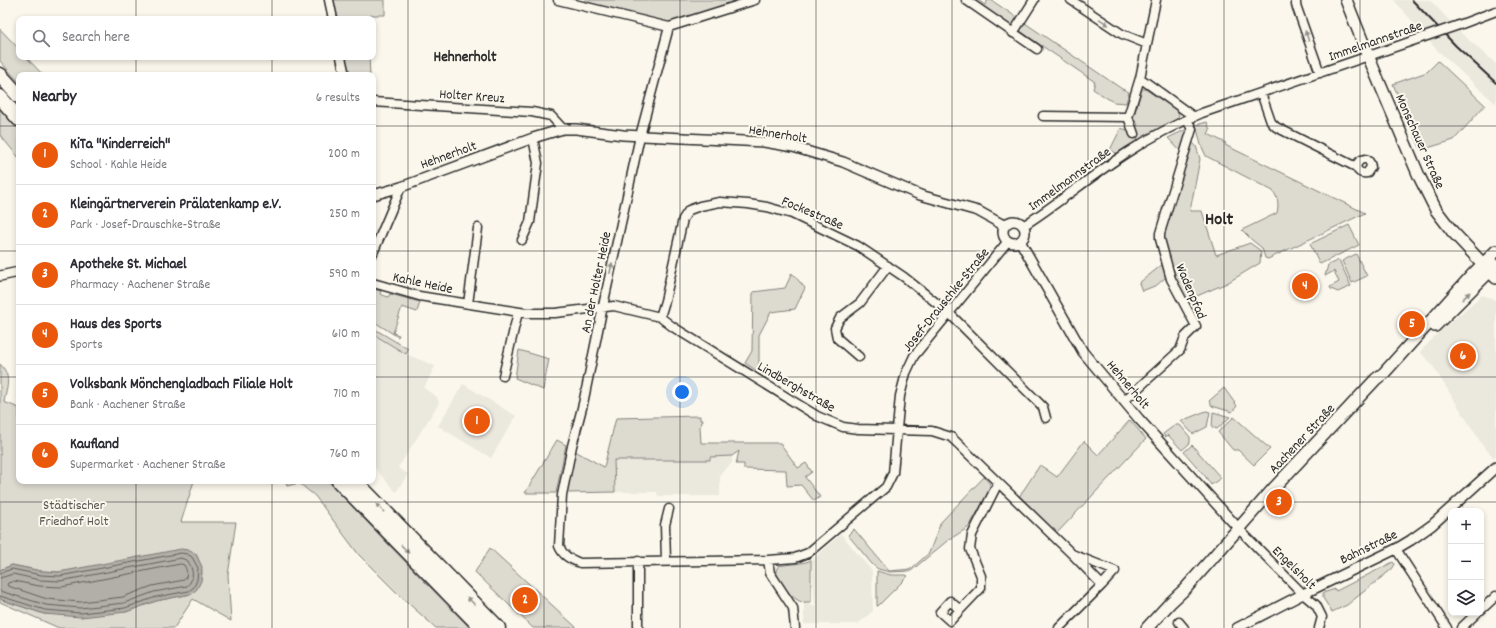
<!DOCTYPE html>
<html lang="en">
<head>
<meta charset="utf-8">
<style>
  body { margin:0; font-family:Dekko,sans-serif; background:#f7f7f7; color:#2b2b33 }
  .controls { position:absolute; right:12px; bottom:12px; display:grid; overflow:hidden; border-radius:8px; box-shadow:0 2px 6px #0003 }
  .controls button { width:36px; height:36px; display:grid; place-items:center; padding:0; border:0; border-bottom:1px solid #e1e1e2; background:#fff; color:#2b2b33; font:20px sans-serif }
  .you { position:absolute; left:682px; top:392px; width:14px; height:14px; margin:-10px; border:3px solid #fff; border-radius:50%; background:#1a73e8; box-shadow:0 0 0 6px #1a73e833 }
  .badge { display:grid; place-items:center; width:26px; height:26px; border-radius:50%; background:#ea580c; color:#fff; font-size:13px; font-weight:700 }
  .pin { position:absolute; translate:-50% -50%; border:2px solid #fff; box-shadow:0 1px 4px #0006 }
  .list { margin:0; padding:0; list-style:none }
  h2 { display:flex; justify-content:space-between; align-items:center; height:52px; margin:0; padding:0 16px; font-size:17px }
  h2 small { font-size:13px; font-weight:400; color:#7c7c81 }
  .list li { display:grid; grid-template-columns:26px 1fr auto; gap:12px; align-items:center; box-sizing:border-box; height:60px; padding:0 16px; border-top:1px solid #e1e1e2 }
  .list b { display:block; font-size:15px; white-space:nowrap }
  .list p { margin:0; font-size:13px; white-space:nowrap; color:#7c7c81 }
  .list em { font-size:13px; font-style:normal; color:#7c7c81 }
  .icon { flex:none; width:22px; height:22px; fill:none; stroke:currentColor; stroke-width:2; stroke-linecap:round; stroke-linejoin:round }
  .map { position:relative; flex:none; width:1496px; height:628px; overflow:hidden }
  .search { position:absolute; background:#fff; box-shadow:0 2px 6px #0003; left:16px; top:16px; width:360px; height:44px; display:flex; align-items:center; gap:10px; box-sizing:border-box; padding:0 14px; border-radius:8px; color:#7c7c81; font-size:15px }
  .panel { position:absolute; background:#fff; box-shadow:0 2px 6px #0003; left:16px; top:72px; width:360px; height:412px; border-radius:8px }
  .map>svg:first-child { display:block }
  .built { fill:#ebe8de }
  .green { fill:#dddad0; stroke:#84827e }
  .water { fill:#b1afa7; stroke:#7b7a75 }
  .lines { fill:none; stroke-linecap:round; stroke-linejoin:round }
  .shore { stroke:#61605d; stroke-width:1 }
  .minor-casing { stroke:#2b2b2b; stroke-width:11 }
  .tertiary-casing { stroke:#2b2b2b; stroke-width:12 }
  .secondary-casing { stroke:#2b2b2b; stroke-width:14 }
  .motorway-casing { stroke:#2b2b2b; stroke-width:17 }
  .minor { stroke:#fbf7ec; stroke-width:8 }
  .tertiary { stroke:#fbf7ec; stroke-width:9 }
  .secondary { stroke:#fbf7ec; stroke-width:11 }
  .motorway { stroke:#fbf7ec; stroke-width:14 }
  .rail { stroke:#2b2b2b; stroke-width:2 }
  .minor-bridge-casing { stroke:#2b2b2b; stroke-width:11; stroke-linecap:butt }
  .minor-bridge { stroke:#fbf7ec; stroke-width:8 }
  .oneway { fill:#93918c }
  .grid { fill:none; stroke:#2b2b2b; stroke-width:1; stroke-opacity:0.55 }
  .labels { text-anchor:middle; stroke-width:4; stroke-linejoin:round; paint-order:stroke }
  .street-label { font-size:14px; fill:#2b2b2b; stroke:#fbf7ec }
  .park-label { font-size:14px; fill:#585754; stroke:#fbf7ec }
  .neighbourhood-label { font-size:15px; font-weight:bold; fill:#2b2b2b; stroke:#fbf7ec }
  .district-label { font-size:18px; font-weight:bold; fill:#2b2b2b; stroke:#fbf7ec }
</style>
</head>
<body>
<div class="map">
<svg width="1496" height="628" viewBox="0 0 1496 628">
  <rect width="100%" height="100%" fill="#fbf7ec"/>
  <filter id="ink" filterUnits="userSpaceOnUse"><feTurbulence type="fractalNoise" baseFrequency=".025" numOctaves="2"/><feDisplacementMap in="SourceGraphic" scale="8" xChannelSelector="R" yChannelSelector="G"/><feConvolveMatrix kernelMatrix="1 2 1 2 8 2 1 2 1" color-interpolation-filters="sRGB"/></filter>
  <g filter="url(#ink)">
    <path class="built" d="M1394,0H1430L1461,33L1496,64V104L1436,49Z
      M1482,295L1496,300V456L1494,458L1483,446L1431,363L1420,352L1436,335Z
      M373,334L406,354L435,366L424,388L437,397L439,403L398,468L408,474L396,492L373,466Z
      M463,384L516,416L491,458L438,426Z
      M732,456V463L720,474V496H658L657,492H615L614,460H709L710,457Z
      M841,534L872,571L873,611L858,624H804V602L815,606L812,560Z"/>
    <path class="green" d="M332,0H385V15H371V19H336Z
      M585,0H741L668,23L586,3Z
      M969,0H978L985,5L988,0H991L1122,89L1129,92L1126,103L1113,102L1093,89L1095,82L1020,31L1011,28Z
      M0,29L19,49V57H26L43,75H19V82L0,61Z
      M344,57H369L370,75H348Z
      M1438,61L1485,105L1454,140L1421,150L1393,84L1427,72Z
      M1142,89H1145L1177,110L1179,115L1177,120L1150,133L1118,154L1110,150L1121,128L1132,132L1134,131L1138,124L1133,119Z
      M0,107L19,128V158L0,135Z
      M1207,122L1210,130L1208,134L1226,143L1225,145L1365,213L1268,259L1265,258L1262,248L1252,240L1242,230L1277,213C1279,204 1278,198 1273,191L1206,156L1201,145L1196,125Z
      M1187,129L1188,130L1182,153L1168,138Z
      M1192,142L1196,146L1200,159L1190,211H1202L1216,255L1250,243L1261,251L1260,263L1227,283L1190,299H1184L1172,277L1162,234L1190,144Z
      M1349,225L1359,245L1320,264L1310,244Z
      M1356,254L1367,276L1352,283L1342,261Z
      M1339,260L1351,286L1338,292L1331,289L1330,287L1339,282L1334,271L1325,276L1328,265Z
      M1163,264L1166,271V277L1157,285L1142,291L1139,283Z
      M792,273L805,288L795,309L771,312L759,335V368L757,371L745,363L752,351L753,292L785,288Z
      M373,289L381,291L380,294L388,297L390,294L420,302L417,312L402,307L393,333L399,335L398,337L373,321Z
      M373,328L408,349L406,354L373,334Z
      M519,350L549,359L543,390L515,378Z
      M0,364C12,376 7,387 4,402L19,408V481H194L181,522H236L228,575L231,621L193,599L174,628H59L0,602V598L2,600L44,614L126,612L156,601L191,594C204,577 205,575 196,554L59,572L41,571L12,565L0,570Z
      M1224,388L1237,406L1232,412L1212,406L1209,401Z
      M1206,411L1210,412L1207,427L1193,434L1181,421Z
      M1213,412L1230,417L1217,429L1212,427Z
      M700,416V420H703L700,427L701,443H780L798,468L806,463L812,472L805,477L820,497L814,501L801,485L787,486L786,470L744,469V464H736L739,451L732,456L710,457V460H614L615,492L567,493L575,451L604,467L616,418Z
      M1234,417L1270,449L1254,465L1238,450H1233L1218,432Z
      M1130,420L1146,439L1056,534L1019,497L1040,465L1057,477L1084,441L1098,455Z
      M1175,425H1180L1190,437V443L1182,450L1168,435L1166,437L1163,434Z
      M557,440L566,445L556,493H525Z
      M1192,445L1221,478L1211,485L1205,476L1184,452Z
      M984,477L990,484L989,491L969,527L947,541L911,571L890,572L878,569L872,564L848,535L854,529L889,571L911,569L929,553L941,522Z
      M286,481H328L390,546L470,628H436L399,595L359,555L315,496L299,483L287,486Z
      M490,548L577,628H533L475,572Z
      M811,560V602H804V603C791,599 780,584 776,571L778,566C787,564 805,564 811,560Z
      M1393,562L1395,564L1392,569L1347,605L1332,612L1323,598V593L1335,589L1336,591Z
      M877,571L891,575H906L908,576L878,606H877Z"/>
    <path class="water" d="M181,549L188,550L196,554L202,567L201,581L197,589L191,594L156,601L126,612L81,617L44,614L2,600L0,598V570L12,565L41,571L59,572Z"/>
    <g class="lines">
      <path class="shore" d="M181,564L184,565C187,570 188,575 184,580L152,586L123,597L80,602L47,599L8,586L7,585L8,583L14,581L39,586L61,587Z
        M0,573L12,569L41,575L60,576L181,553L187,554L192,557L198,568L197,580L194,587L189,591L156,597L125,608L81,613L45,610L0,596
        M0,578L13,574L40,580L60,581L181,558L188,561C193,569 195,579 187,586L154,592L124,603L80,608L46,605L0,591"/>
      <defs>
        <path id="minor" d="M329,0L333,19
          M558,0L669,27L755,0
          M966,0L1037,49
          M1071,0L1122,34L1147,44
          M1296,0V5L1320,73
          M1459,25L1496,11
          M669,27L640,136L603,306L583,404L572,446L562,495L559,546C563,556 570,559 580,563L768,560L795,558L808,553L886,487L893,473L900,396L906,373L914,356L1008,241
          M1013,33L1034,0
          M341,57L345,75
          M1140,78L1194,117
          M1261,93L1271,122L1276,127L1356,167C1358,172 1361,174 1367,173L1371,167C1370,156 1359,157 1356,167
          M373,102L532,112L551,116L563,129
          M1043,116L1128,117
          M1134,134L1128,117L1140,78L1156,0
          M1023,226C1059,203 1092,175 1128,152C1151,137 1176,124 1202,113L1424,37
          M522,240L530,222L538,163L533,138
          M373,253L401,187
          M373,283L419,296L526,313H555L614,306L660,317L673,327L817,416L843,427L858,429L932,431L951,437L1072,554L1102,585L1115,571L1072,554
          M468,304L478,228
          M660,317L665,301L683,219L689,210L700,206L720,202L748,204L767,207L792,214L858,246L904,277L949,313L1043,407L1046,418
          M859,357L837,338L835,328L840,318L860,303L888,266
          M503,376L518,312
          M1124,401L1180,350L1185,337L1196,326L1171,279L1160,239V233L1192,129L1187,120
          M1239,529L1303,594L1316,605L1322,617L1319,628
          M1396,549L1447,628
          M768,560L770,573L793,608L795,628
          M638,561V628
          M666,561L665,525L669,509
          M960,610L950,621L940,612L950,601L960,610L981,588V576L970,549L972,535L998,483
          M1481,610L1496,596
          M1179,622L1184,628
          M1059,628L1102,585
          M1461,628L1477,613"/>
        <path id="tertiary" d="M373,195L401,187L533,138L563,129H576L623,135L764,142L793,147L843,162L920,195L978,211L1005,226
          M1003 232a11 11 0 1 1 22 0a11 11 0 1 1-22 0Z
          M1020,241L1083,352L1139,419L1239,529
          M0,276L19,272
          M1237,628L1303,594L1396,549L1411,540L1432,525L1496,467"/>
        <path id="secondary" d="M1346,0L1374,70L1419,176L1436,210L1452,231L1496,278
          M1435,326L1496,265
          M1147,628L1170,603L1186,588L1275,487L1376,379L1384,373L1473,274L1496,251"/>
        <path id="motorway" d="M0,75L19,96
          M0,97L19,119
          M339,481L482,628
          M355,481L498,628"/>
      </defs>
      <use href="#minor" class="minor-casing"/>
      <use href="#tertiary" class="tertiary-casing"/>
      <use href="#secondary" class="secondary-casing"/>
      <use href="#motorway" class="motorway-casing"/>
      <use href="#minor" class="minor"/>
      <use href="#tertiary" class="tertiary"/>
      <use href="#secondary" class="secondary"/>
      <use href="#motorway" class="motorway"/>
      <path class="rail" d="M1412,0L1456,46L1496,83"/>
      <defs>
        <path id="minor-bridge" d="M1424,37L1459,25"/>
      </defs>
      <use href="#minor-bridge" class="minor-bridge-casing"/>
      <use href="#minor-bridge" class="minor-bridge"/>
    </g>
    <defs><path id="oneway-solid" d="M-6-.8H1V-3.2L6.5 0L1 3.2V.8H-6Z"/></defs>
    <g class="oneway">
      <use href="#oneway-solid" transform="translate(1104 22) rotate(34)"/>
      <use href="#oneway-solid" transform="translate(1307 36) rotate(-109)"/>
      <use href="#oneway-solid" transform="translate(611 268) rotate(-78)"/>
      <use href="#oneway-solid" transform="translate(1466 296) rotate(-44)"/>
      <use href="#oneway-solid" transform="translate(380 508) rotate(-134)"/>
      <use href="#oneway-solid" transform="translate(405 549) rotate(46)"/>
      <use href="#oneway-solid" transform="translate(471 601) rotate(-135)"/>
    </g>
  </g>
  <path class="grid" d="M136,0V19M272,0V19M408,0V628M544,0V628M680,0V628M816,0V628M952,0V628M1088,0V628M1224,0V628M1360,0V628M136,57V75M272,57V75M0,126H19M373,126H1496M0,251H19M373,251H1496M0,377H19M373,377H1496M136,481V628M272,481V628M0,502H1496"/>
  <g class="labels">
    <g class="street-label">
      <text transform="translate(1375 40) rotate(-19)" y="5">Immelmannstraße</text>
      <text transform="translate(472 95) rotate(4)" y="5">Holter Kreuz</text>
      <text transform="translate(778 133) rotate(9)" y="5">Hehnerholt</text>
      <text transform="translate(1421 141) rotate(66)" y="5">Monschauer Straße</text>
      <text transform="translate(448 154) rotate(-20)" y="5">Hehnerholt</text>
      <text transform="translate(1069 178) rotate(-36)" y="5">Immelmannstraße</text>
      <text transform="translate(813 212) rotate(23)" y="5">Fockestraße</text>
      <text transform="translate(423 282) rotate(12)" y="5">Kahle Heide</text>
      <text transform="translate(595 282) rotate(-78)" y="5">An der Holter Heide</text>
      <text transform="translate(1192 291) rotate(67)" y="5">Wadenpfad</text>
      <text transform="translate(945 299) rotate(-51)" y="5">Josef-Drauschke-Straße</text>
      <text transform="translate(1129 384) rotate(50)" y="5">Hehnerholt</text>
      <text transform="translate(797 386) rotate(30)" y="5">Lindberghstraße</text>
      <text transform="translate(1301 438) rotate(-47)" y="5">Aachener Straße</text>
      <text transform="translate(1368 546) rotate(-26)" y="5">Bahnstraße</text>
      <text transform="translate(1295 567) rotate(45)" y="5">Engelsholt</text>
    </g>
    <g class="park-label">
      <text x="74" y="509">Städtischer<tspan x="74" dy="16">Friedhof Holt</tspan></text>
    </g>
    <g class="neighbourhood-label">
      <text x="465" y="61">Hehnerholt</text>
    </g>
    <g class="district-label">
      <text x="1219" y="224">Holt</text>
    </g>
  </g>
</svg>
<div class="controls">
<button>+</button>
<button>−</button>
<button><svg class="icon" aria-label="layers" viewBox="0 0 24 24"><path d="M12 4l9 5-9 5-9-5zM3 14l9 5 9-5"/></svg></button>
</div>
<div class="you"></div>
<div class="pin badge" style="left:477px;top:421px">1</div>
<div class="pin badge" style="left:525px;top:600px">2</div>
<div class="pin badge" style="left:1279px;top:502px">3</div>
<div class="pin badge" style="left:1305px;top:286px">4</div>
<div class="pin badge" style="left:1412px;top:324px">5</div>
<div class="pin badge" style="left:1463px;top:356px">6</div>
<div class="search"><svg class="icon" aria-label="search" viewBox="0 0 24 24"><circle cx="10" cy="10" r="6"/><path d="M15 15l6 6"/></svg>Search here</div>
<section class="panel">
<h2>Nearby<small>6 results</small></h2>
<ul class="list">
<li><span class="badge">1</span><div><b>KiTa &quot;Kinderreich&quot;</b><p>School · Kahle Heide</p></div><em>200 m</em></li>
<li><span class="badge">2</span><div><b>Kleingärtnerverein Prälatenkamp e.V.</b><p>Park · Josef-Drauschke-Straße</p></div><em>250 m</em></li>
<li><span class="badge">3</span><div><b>Apotheke St. Michael</b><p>Pharmacy · Aachener Straße</p></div><em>590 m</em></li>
<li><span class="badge">4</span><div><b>Haus des Sports</b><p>Sports</p></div><em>610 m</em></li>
<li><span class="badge">5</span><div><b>Volksbank Mönchengladbach Filiale Holt</b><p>Bank · Aachener Straße</p></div><em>710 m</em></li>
<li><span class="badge">6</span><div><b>Kaufland</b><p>Supermarket · Aachener Straße</p></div><em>760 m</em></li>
</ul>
</section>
</div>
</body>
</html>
